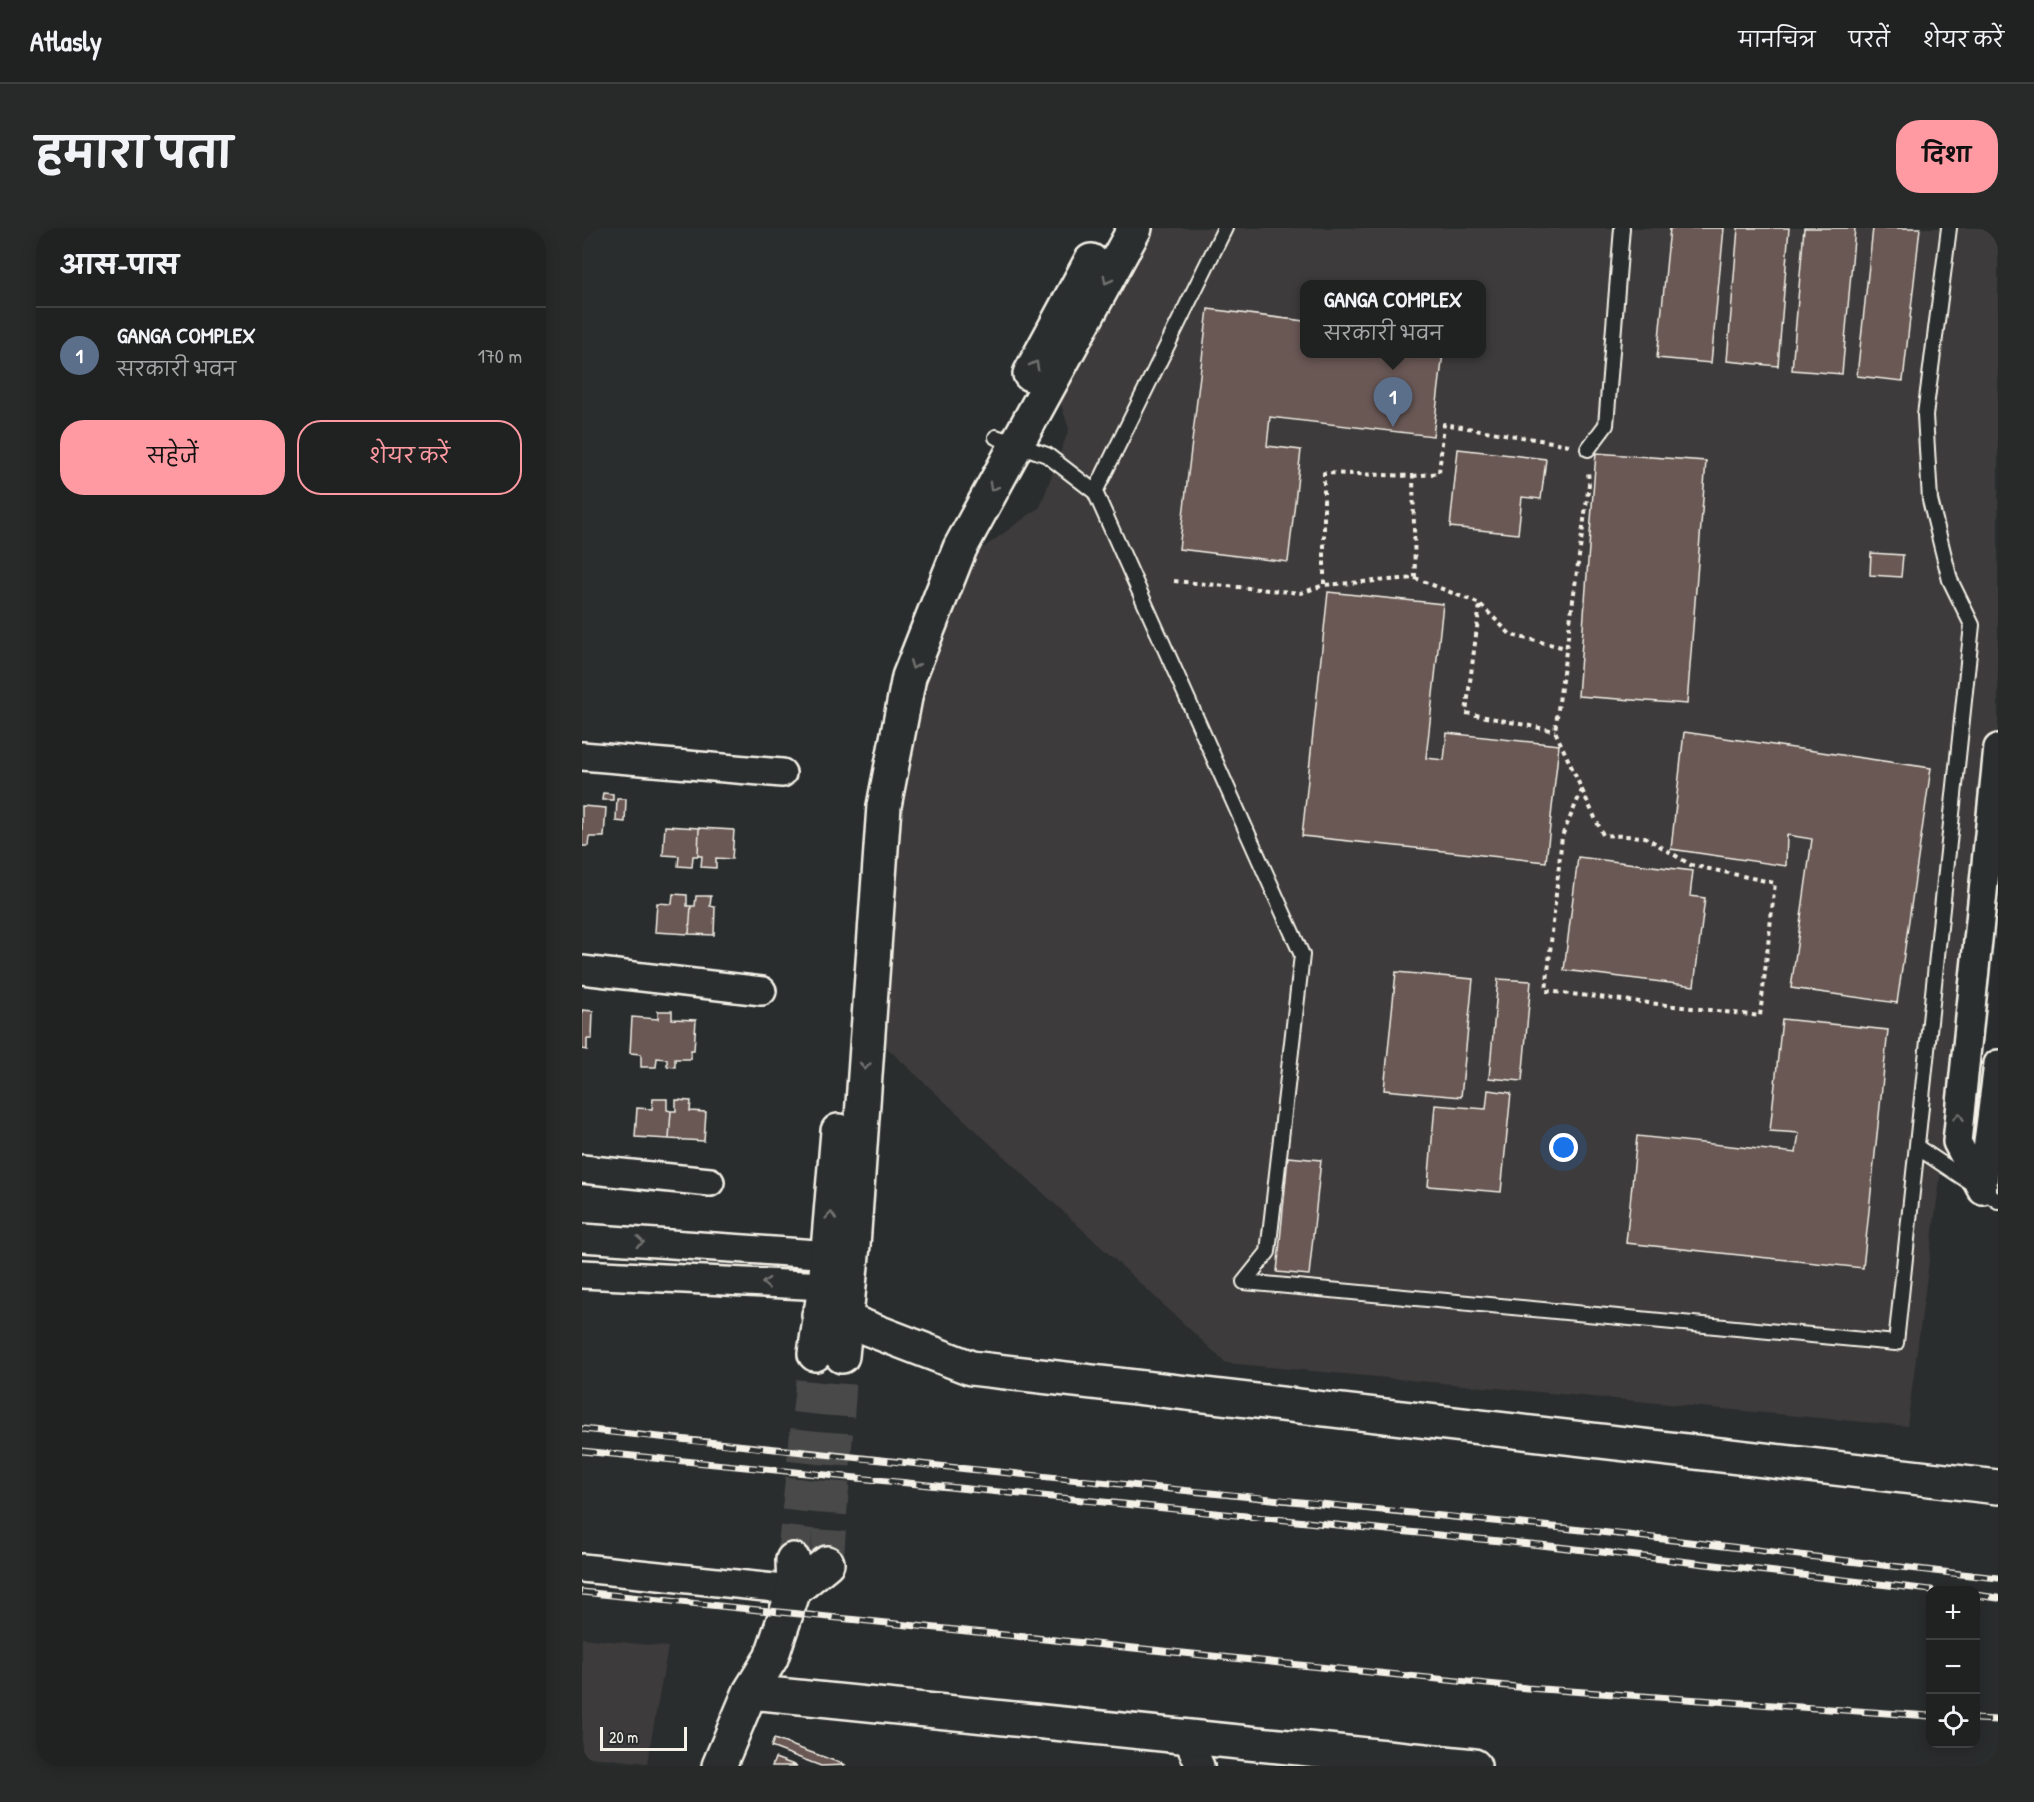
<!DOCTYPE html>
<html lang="hi">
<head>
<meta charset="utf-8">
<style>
  body { margin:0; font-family:"Patrick Hand","Playpen Sans Deva",sans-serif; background:#282a2a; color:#f1f3f6 }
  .controls { position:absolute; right:18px; bottom:18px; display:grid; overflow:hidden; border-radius:12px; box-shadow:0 3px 15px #0003 }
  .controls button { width:54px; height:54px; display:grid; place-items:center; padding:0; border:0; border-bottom:2px solid #3d3f40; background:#202222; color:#f1f3f6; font:30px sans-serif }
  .scale { position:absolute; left:18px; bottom:15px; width:87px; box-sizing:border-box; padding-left:6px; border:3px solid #f4f1e8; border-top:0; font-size:16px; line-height:21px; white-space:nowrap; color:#f4f1e8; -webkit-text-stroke:4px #2a2d2e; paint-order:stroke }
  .you { position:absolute; left:982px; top:920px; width:21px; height:21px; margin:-15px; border:4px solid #fff; border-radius:50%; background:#1a73e8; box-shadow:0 0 0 9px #1a73e833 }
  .badge { display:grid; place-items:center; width:39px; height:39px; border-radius:50%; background:#ff9aa2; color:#fff; font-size:20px; font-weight:700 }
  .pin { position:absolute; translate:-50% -50px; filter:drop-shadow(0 2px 3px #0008) }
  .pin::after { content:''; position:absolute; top:32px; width:21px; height:18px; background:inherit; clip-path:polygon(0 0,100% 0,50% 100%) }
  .popup { position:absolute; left:718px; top:52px; width:186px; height:78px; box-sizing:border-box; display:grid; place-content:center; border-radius:12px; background:#202222; filter:drop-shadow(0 2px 4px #0005); font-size:20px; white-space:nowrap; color:#a2a4a5 }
  .popup b { font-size:22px; color:#f1f3f6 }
  .popup::after { content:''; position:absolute; left:50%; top:100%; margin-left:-12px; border:12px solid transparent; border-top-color:#202222 }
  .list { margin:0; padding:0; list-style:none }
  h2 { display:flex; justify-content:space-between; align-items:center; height:78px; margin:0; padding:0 24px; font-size:26px }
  h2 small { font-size:20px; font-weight:400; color:#a2a4a5 }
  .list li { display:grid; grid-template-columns:39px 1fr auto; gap:18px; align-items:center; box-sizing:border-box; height:96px; padding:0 24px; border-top:2px solid #3d3f40 }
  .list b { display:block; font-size:22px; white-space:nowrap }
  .list p { margin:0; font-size:20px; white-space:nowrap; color:#a2a4a5 }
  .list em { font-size:20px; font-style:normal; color:#a2a4a5 }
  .actions { display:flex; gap:12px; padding:18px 24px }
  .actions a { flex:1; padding:14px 0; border:2px solid #ff9aa2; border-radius:24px; text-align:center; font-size:21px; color:#ff9aa2 }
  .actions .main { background:#ff9aa2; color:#111 }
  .icon { flex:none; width:33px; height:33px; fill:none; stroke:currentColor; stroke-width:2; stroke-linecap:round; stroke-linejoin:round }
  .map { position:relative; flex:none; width:1416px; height:1538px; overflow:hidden; border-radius:24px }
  header { display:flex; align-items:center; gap:36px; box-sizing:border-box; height:84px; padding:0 30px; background:#202222; border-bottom:2px solid #3d3f40 }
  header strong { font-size:28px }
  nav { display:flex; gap:33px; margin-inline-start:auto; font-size:21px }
  .intro { display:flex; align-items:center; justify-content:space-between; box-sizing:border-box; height:144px; padding:0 36px }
  h1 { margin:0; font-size:42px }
  .button { padding:15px 27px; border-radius:24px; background:#ff9aa2; color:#111; font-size:21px; font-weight:700 }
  main { display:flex; gap:36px; padding:0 36px }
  aside { flex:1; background:#202222; border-radius:24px; box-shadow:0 3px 15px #0003 }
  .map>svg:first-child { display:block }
  .built { fill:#3d3a3a; fill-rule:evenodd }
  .building { fill:#6a5855; stroke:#f4f1e8; stroke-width:1.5 }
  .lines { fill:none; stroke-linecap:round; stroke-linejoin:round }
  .secondary-tunnel { stroke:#484a4a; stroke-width:33; stroke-dasharray:33 16; stroke-linecap:butt }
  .lane-casing { stroke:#f4f1e8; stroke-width:18 }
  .street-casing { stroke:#f4f1e8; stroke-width:32 }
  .secondary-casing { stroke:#f4f1e8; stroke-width:38 }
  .path { stroke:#f4f1e8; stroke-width:4; stroke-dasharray:4.5 4.5; stroke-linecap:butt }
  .lane { stroke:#2a2d2e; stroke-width:14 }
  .street { stroke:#2a2d2e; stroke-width:27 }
  .secondary { stroke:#2a2d2e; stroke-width:33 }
  .rail-casing { stroke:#f4f1e8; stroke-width:7 }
  .rail { stroke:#2a2d2e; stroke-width:4.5; stroke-dasharray:14; stroke-linecap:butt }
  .oneway { stroke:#71726f }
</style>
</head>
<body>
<header>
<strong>Atlasly</strong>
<nav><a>मानचित्र</a><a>परतें</a><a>शेयर करें</a></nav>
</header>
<div class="intro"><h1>हमारा पता</h1><a class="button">दिशा</a></div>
<main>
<aside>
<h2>आस-पास<small></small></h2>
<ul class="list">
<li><span class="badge" style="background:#5c6f8a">1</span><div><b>GANGA COMPLEX</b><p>सरकारी भवन</p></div><em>170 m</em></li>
</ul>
<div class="actions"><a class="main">सहेजें</a><a>शेयर करें</a></div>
</aside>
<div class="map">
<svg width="1416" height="1538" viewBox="0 0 1416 1538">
  <rect width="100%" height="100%" fill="#2a2d2e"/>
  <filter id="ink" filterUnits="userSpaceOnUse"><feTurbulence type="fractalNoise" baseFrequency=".0167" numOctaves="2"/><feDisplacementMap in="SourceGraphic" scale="12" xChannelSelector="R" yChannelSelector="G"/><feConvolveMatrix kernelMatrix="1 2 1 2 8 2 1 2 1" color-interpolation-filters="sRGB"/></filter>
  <g filter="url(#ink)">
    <path class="built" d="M565,0H1416V515L1325,1198L644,1135L289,805L327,507L387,330L458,279L487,201L474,161ZM722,56H900V125H722Z
      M0,1410L86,1419L65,1535L0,1528Z"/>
    <path class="building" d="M1088,0H1142L1129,135L1075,130Z
      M1156,0H1207L1196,138L1145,133Z
      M1222,0H1273L1260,146L1210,142Z
      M1291,0H1338L1321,153L1275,148Z
      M626,81L722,93V125H861L851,208L688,189L685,218L719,222L706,334L597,321Z
      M876,221L964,231L959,271L940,269L936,306L868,299Z
      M1014,225L1124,233L1105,476L996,468Z
      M1289,325L1321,327L1319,349L1288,347Z
      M746,364L861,376L844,530L862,532L865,505L977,517L964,634L720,608Z
      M1102,504L1349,540L1315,775L1209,760L1230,611L1205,607L1204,638L1089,621Z
      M21,565L31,566V572H20Z
      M35,571H44L43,594L34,593Z
      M0,578L24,580L22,609H7L6,618H0Z
      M83,598L117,600L116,628H111L110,639L96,638L97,628L81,627Z
      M117,600L152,602L150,631L134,630V640L119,639L120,628H116Z
      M996,629L1111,643L1108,668L1123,670L1112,758L982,742Z
      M91,666L105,667V678H109L107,706L73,704L75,675L90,676Z
      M114,668H129L128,678L133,679L132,707L107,706L109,678H113Z
      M814,744L891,751L879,869L802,862Z
      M916,751L949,753L940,853L907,850Z
      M0,782L11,783L10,811H5V822L0,821Z
      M76,783H90V791L114,792L112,822H109V831H93V839L85,838V831L75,830L74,839H59V826L48,825L50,789L76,791Z
      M1200,791L1306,802L1281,1040L1044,1015L1055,908L1214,925L1217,905L1188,903Z
      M906,862L929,865L919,964L846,958L853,877L904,881Z
      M71,871H85V882L89,883L87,911L53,909L55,880L70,881Z
      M94,872L109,873L108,883L124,884L122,913L87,911L89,883H94Z
      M706,929L739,932L727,1047L695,1044Z
      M192,1511L264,1537L239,1538L189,1519Z
      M193,1530L215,1538H190Z"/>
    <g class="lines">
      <path class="secondary-tunnel" d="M211,1332L233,1126
        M245,1335L260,1128"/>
      <defs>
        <path id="lane" d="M414,209L465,227L513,264L720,727L686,1024L662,1054
          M1006,221L1024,197L1040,0
          M513,264L643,0
          M1335,919L1416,973
          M662,1054L1314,1115L1390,397L1368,352L1348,272L1343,187L1367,0"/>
        <path id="street" d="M0,528L200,545
          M0,742L180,763
          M0,941L128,954
          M1400,962L1375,914L1416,520
          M1400,962L1416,836
          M0,1010L265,1028
          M0,1046L243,1058
          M0,1340L212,1362
          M604,1507L618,1538"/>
        <path id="secondary" d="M448,146L509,33
          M237,1087L264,1092L389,1140L1416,1259
          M233,1126L243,1058L256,903
          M260,1128L271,1017L302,578L327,449L378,320L553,0
          M212,1362L245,1335
          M168,1464L892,1538
          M137,1538L168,1464L189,1430L212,1362L211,1332"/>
      </defs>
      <use href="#lane" class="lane-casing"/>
      <use href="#street" class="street-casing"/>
      <use href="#secondary" class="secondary-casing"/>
      <path class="path" d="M831,248L857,245L862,196L987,217
        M833,350L898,376L884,485L973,503
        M592,353L719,365L742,357V245L831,248L833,350L742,357
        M899,377L929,407L984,420
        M1000,562L1021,607L1063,609L1109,637L1193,655L1178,788L964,763L980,608L1000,562L973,503L1007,256L1006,242"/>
      <use href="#lane" class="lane"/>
      <use href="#street" class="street"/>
      <use href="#secondary" class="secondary"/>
      <defs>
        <path id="rail" d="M0,1201C320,1236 641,1265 961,1298C1113,1313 1264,1334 1416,1350
          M0,1223L959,1317L1349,1362
          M0,1364L945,1460L1348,1488
          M1394,1367L1416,1370
          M1394,1491L1416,1492"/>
      </defs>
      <use href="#rail" class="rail-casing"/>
      <use href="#rail" class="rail"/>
    </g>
    <defs><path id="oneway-chevron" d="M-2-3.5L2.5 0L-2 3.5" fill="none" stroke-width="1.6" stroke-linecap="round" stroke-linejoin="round" transform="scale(1.5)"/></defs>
    <g class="oneway">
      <use href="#oneway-chevron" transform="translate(525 52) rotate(118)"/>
      <use href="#oneway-chevron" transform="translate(453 137) rotate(-62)"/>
      <use href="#oneway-chevron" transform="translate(411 259) rotate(119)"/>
      <use href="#oneway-chevron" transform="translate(332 437) rotate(111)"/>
      <use href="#oneway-chevron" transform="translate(283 838) rotate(94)"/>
      <use href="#oneway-chevron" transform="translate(1377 889) rotate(-84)"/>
      <use href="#oneway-chevron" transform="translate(249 988) rotate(-85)"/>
      <use href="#oneway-chevron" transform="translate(58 1014) rotate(4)"/>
      <use href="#oneway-chevron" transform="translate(184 1055) rotate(-177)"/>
    </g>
  </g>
</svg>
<div class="controls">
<button>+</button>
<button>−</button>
<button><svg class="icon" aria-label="locate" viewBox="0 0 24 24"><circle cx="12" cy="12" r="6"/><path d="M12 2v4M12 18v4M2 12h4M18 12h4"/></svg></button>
</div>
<div class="scale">20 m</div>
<div class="you"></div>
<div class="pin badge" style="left:811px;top:199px;background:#5c6f8a">1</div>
<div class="popup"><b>GANGA COMPLEX</b>सरकारी भवन</div>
</div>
</main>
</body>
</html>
